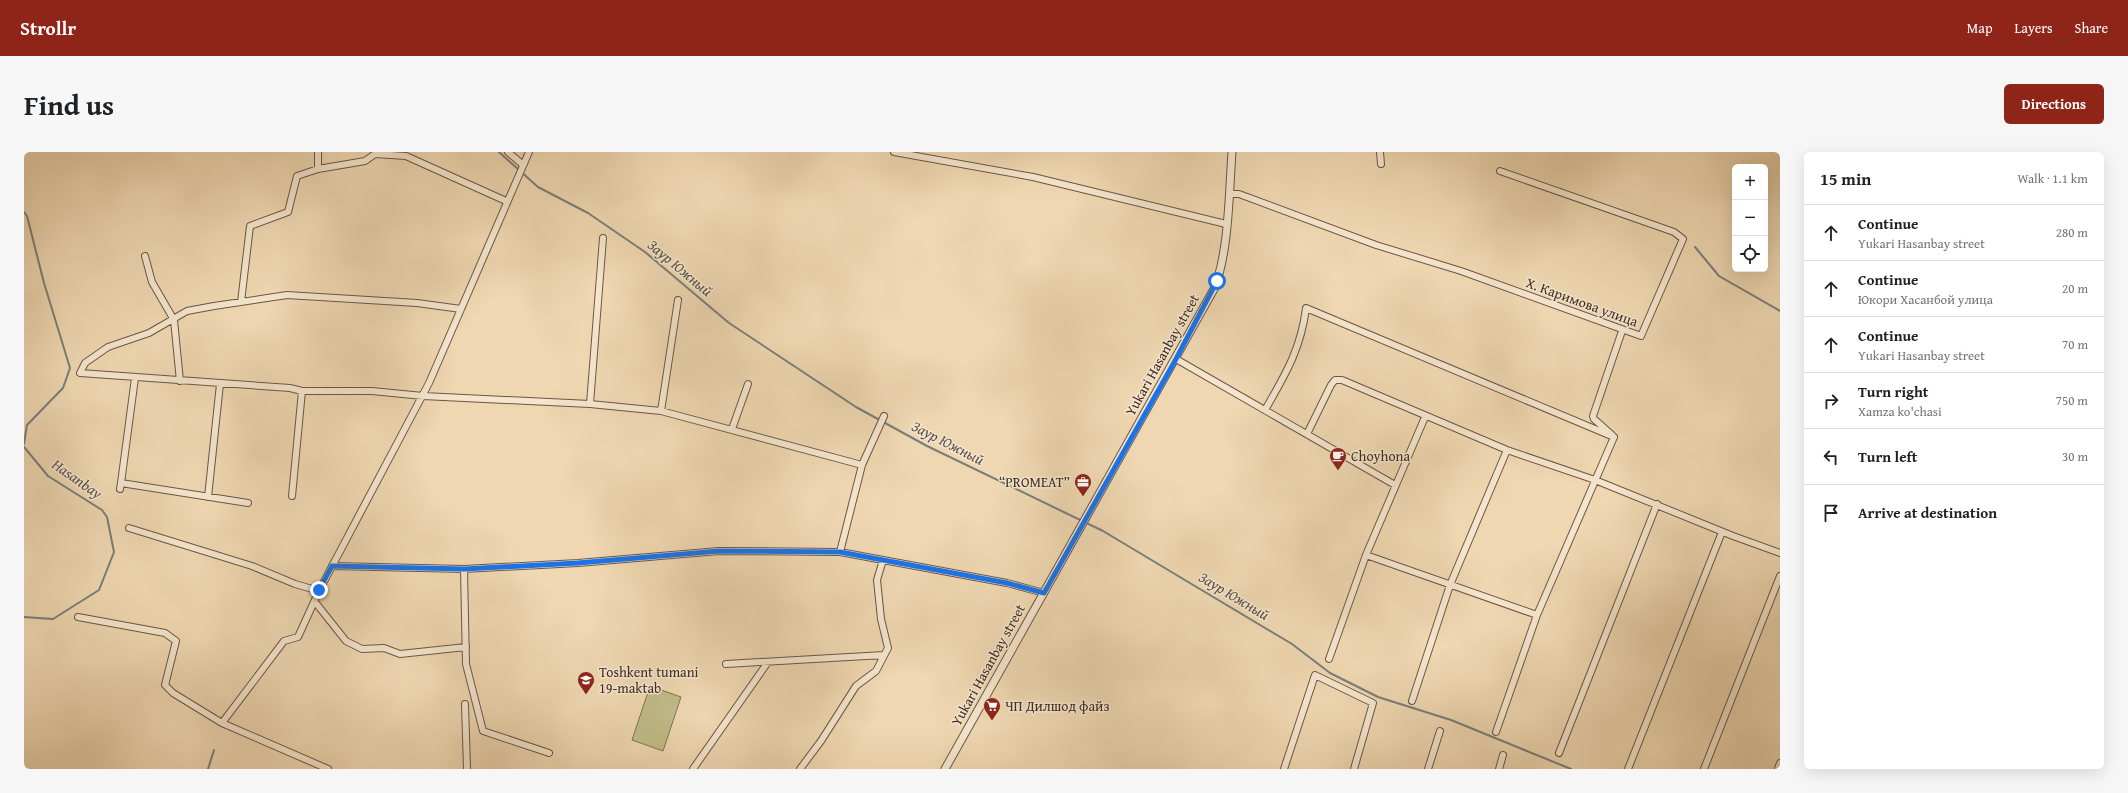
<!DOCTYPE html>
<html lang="en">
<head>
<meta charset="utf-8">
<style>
  body { margin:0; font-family:"Gentium Book Plus",serif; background:#f6f6f6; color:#202124 }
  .controls { position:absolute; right:12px; top:12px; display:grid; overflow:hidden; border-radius:6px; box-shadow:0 4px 16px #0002 }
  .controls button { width:36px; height:36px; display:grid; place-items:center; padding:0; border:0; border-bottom:1px solid #e0e0e0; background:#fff; color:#202124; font:20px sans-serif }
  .stop { position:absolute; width:12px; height:12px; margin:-9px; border:3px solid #1a73e8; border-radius:50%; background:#fff }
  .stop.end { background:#1a73e8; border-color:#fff; box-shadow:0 1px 4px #0008 }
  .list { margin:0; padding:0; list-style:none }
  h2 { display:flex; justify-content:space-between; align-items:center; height:52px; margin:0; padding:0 16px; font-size:17px }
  h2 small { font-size:13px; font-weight:400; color:#757577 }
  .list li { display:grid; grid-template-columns:26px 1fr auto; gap:12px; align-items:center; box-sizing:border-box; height:56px; padding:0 16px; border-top:1px solid #e0e0e0 }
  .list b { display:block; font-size:15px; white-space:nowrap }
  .list p { margin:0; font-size:13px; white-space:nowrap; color:#757577 }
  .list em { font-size:13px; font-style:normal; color:#757577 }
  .icon { flex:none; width:22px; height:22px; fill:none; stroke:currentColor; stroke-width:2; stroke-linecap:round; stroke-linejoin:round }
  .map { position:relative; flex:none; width:1756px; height:617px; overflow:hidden; border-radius:6px }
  header { display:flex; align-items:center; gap:24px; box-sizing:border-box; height:56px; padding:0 20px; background:#8f2418; color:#fff }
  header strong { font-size:19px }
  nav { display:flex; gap:22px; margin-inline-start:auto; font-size:14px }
  .intro { display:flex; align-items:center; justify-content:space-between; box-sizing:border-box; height:96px; padding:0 24px }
  h1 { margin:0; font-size:28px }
  .button { padding:10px 18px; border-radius:6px; background:#8f2418; color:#fff; font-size:14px; font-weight:700 }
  main { display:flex; gap:24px; padding:0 24px }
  aside { flex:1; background:#fff; border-radius:6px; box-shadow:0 4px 16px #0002 }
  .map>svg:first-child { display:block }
  .pitch { fill:#c0bc87; stroke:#807455 }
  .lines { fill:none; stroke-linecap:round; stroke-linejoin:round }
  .stream { stroke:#787f7b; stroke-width:2 }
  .minor-casing { stroke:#6c5646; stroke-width:8 }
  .tertiary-casing { stroke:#6c5646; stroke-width:9 }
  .minor { stroke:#f4e5cc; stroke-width:6 }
  .tertiary { stroke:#f4e5cc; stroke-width:7 }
  .route { stroke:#1a73e8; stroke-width:5 }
  .labels { text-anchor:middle; stroke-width:3; stroke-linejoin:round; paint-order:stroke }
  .street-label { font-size:14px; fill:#402b23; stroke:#f4e5cc }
  .poi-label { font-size:14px; fill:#402b23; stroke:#f4e5cc; text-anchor:start }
  .water-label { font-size:15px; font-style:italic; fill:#574e48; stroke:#f4e5cc }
</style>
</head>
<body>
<header>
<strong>Strollr</strong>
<nav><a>Map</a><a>Layers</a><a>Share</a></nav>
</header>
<div class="intro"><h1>Find us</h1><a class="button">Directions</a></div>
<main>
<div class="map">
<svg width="1756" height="617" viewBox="0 0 1756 617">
  <rect width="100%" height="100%" fill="#eed7b1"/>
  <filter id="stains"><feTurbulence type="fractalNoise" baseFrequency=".005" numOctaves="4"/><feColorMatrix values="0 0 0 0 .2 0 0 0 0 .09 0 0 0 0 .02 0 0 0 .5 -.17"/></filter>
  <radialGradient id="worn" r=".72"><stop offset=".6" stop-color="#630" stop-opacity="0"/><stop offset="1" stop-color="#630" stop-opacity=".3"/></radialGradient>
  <path class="pitch" d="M626,534L657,545L639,599L608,588Z"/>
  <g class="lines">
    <path class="stream" d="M475,0L514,35L564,61L621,100L705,171L832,255L903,294L1079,379L1268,492L1306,521L1354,545L1427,568L1547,617
      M0,60L3,64L20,131L46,216L39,236L3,273L0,292
      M1671,95L1695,124L1756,159
      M0,295L24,324L78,358L83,365L90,400L75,438L29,467L0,465
      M184,617L190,598"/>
    <defs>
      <path id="minor" d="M484,0L498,12
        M870,0L1009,25L1202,72
        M1356,0L1357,12
        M294,17V0
        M1205,42H1215L1352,93L1437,119L1617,184L1659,87L1650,80L1476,19
        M121,104L128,130L150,168L156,229
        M217,150L226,74L264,60L273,24L294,17L341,9L351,2L382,4L482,49
        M437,157L393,151L263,143L190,154L163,159L125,181L84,195L61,211L56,221L266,236L278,239H348L399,244L566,252L637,259L838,313
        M1152,207L1371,333
        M566,252L579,86
        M1241,258C1261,223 1277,197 1282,156L1590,285L1513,463L1472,580
        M637,259L654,148
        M708,277L724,232
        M1283,282L1307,233L1311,228H1318L1483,298L1571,328L1709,384L1756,401
        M1588,283L1570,267L1569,264L1598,179
        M97,331L111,226
        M96,337L97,331L224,351
        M268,344L278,239
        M184,345L196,232
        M105,376L228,414L271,432L295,439
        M816,400L838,313L860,264
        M1342,403L1513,463
        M308,414L440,417L554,411L695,399L816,400L983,431L1020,441
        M440,417L442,512L459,579L525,601
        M291,450L322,489L338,497L360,496L376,502L442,495
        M54,465L141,481L152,489L141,533L149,541L198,571L304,617
        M1305,507L1342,403L1401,265
        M702,512L860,503
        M1388,549L1426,433L1483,298
        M441,552L443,617
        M198,571L260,489L274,485L295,439L405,231L505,0
        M1535,601L1633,352
        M669,617L744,510
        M776,617L797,589L832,534L852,519L864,496L857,467L853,428L859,408
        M1260,617L1291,523L1349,551L1330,617
        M1404,617L1416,579
        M1475,617L1479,603
        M1604,617L1698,380
        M1680,617L1756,424
        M1754,617L1756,611"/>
      <path id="tertiary" d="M921,617L1190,137C1205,100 1205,41 1208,0"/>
    </defs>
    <use href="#minor" class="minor-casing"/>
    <use href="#tertiary" class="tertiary-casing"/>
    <use href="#minor" class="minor"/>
    <use href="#tertiary" class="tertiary"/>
  </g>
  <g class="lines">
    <path class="route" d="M295,438L308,414L440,417L554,411L695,399L816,400L983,431L1020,441L1152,207L1193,129"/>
  </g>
  <defs>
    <symbol id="cafe-pin" viewBox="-11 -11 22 30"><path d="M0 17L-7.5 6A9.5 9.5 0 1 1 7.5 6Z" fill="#8f2418" stroke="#f4e5cc"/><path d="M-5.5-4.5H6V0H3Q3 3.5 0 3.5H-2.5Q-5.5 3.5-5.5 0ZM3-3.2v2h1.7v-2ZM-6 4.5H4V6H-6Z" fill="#fff"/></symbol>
    <symbol id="office-pin" viewBox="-11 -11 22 30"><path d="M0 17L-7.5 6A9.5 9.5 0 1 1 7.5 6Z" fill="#8f2418" stroke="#f4e5cc"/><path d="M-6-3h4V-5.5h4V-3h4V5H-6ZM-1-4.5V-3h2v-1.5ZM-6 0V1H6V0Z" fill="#fff"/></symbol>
    <symbol id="school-pin" viewBox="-11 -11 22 30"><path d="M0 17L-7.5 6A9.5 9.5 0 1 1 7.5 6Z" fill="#8f2418" stroke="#f4e5cc"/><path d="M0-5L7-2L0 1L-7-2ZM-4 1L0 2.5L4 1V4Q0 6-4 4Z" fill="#fff"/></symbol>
    <symbol id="supermarket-pin" viewBox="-11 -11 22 30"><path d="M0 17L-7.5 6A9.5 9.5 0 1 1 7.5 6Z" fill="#8f2418" stroke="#f4e5cc"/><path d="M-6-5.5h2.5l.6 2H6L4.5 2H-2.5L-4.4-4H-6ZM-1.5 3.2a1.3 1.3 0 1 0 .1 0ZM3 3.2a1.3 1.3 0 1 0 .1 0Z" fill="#fff"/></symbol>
  </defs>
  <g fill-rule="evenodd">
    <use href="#cafe-pin" x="1304" y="294" width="20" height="27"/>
    <use href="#office-pin" x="1049" y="320" width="20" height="27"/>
    <use href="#school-pin" x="552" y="518" width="20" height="27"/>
    <use href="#supermarket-pin" x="958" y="544" width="20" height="27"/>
  </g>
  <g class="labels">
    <g class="street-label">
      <text transform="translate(1558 150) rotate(20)" y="5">Х. Каримова улица</text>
      <text transform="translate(1138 203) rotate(-61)" y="5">Yukari Hasanbay street</text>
      <text transform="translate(964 513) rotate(-61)" y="5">Yukari Hasanbay street</text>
    </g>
    <g class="poi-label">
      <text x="1327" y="309">Choyhona</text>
      <text x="1046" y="335" text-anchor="end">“PROMEAT”</text>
      <text x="575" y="525">Toshkent tumani<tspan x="575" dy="16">19-maktab</tspan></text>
      <text x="981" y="559">ЧП Дилшод файз</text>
    </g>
    <g class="water-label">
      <text transform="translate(656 116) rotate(40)" y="5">Заур Южный</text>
      <text transform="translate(924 291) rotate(27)" y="5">Заур Южный</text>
      <text transform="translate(53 327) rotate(35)" y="5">Hasanbay</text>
      <text transform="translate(1210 444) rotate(31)" y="5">Заур Южный</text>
    </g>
  </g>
  <rect width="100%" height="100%" filter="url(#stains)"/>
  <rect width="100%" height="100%" fill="url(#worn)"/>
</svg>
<div class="controls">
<button>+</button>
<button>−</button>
<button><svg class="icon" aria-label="locate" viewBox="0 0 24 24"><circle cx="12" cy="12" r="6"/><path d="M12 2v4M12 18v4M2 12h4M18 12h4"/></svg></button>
</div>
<div class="stop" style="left:1193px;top:129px"></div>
<div class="stop end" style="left:295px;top:438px"></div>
</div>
<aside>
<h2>15 min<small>Walk · 1.1 km</small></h2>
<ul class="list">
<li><svg class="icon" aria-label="ahead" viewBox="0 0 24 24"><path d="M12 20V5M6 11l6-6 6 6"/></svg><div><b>Continue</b><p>Yukari Hasanbay street</p></div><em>280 m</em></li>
<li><svg class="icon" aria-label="ahead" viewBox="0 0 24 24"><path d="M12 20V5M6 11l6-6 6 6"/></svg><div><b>Continue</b><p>Юкори Хасанбой улица</p></div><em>20 m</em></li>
<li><svg class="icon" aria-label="ahead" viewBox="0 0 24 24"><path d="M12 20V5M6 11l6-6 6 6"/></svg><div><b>Continue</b><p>Yukari Hasanbay street</p></div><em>70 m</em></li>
<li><svg class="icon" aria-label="right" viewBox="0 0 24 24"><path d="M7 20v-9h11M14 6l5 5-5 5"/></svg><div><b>Turn right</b><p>Xamza ko'chasi</p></div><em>750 m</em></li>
<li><svg class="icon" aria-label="left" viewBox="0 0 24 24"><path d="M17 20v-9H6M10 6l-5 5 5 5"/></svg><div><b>Turn left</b></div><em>30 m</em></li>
<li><svg class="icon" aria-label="arrive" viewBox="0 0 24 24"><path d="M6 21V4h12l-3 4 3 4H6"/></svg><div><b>Arrive at destination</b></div></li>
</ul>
</aside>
</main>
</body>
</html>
